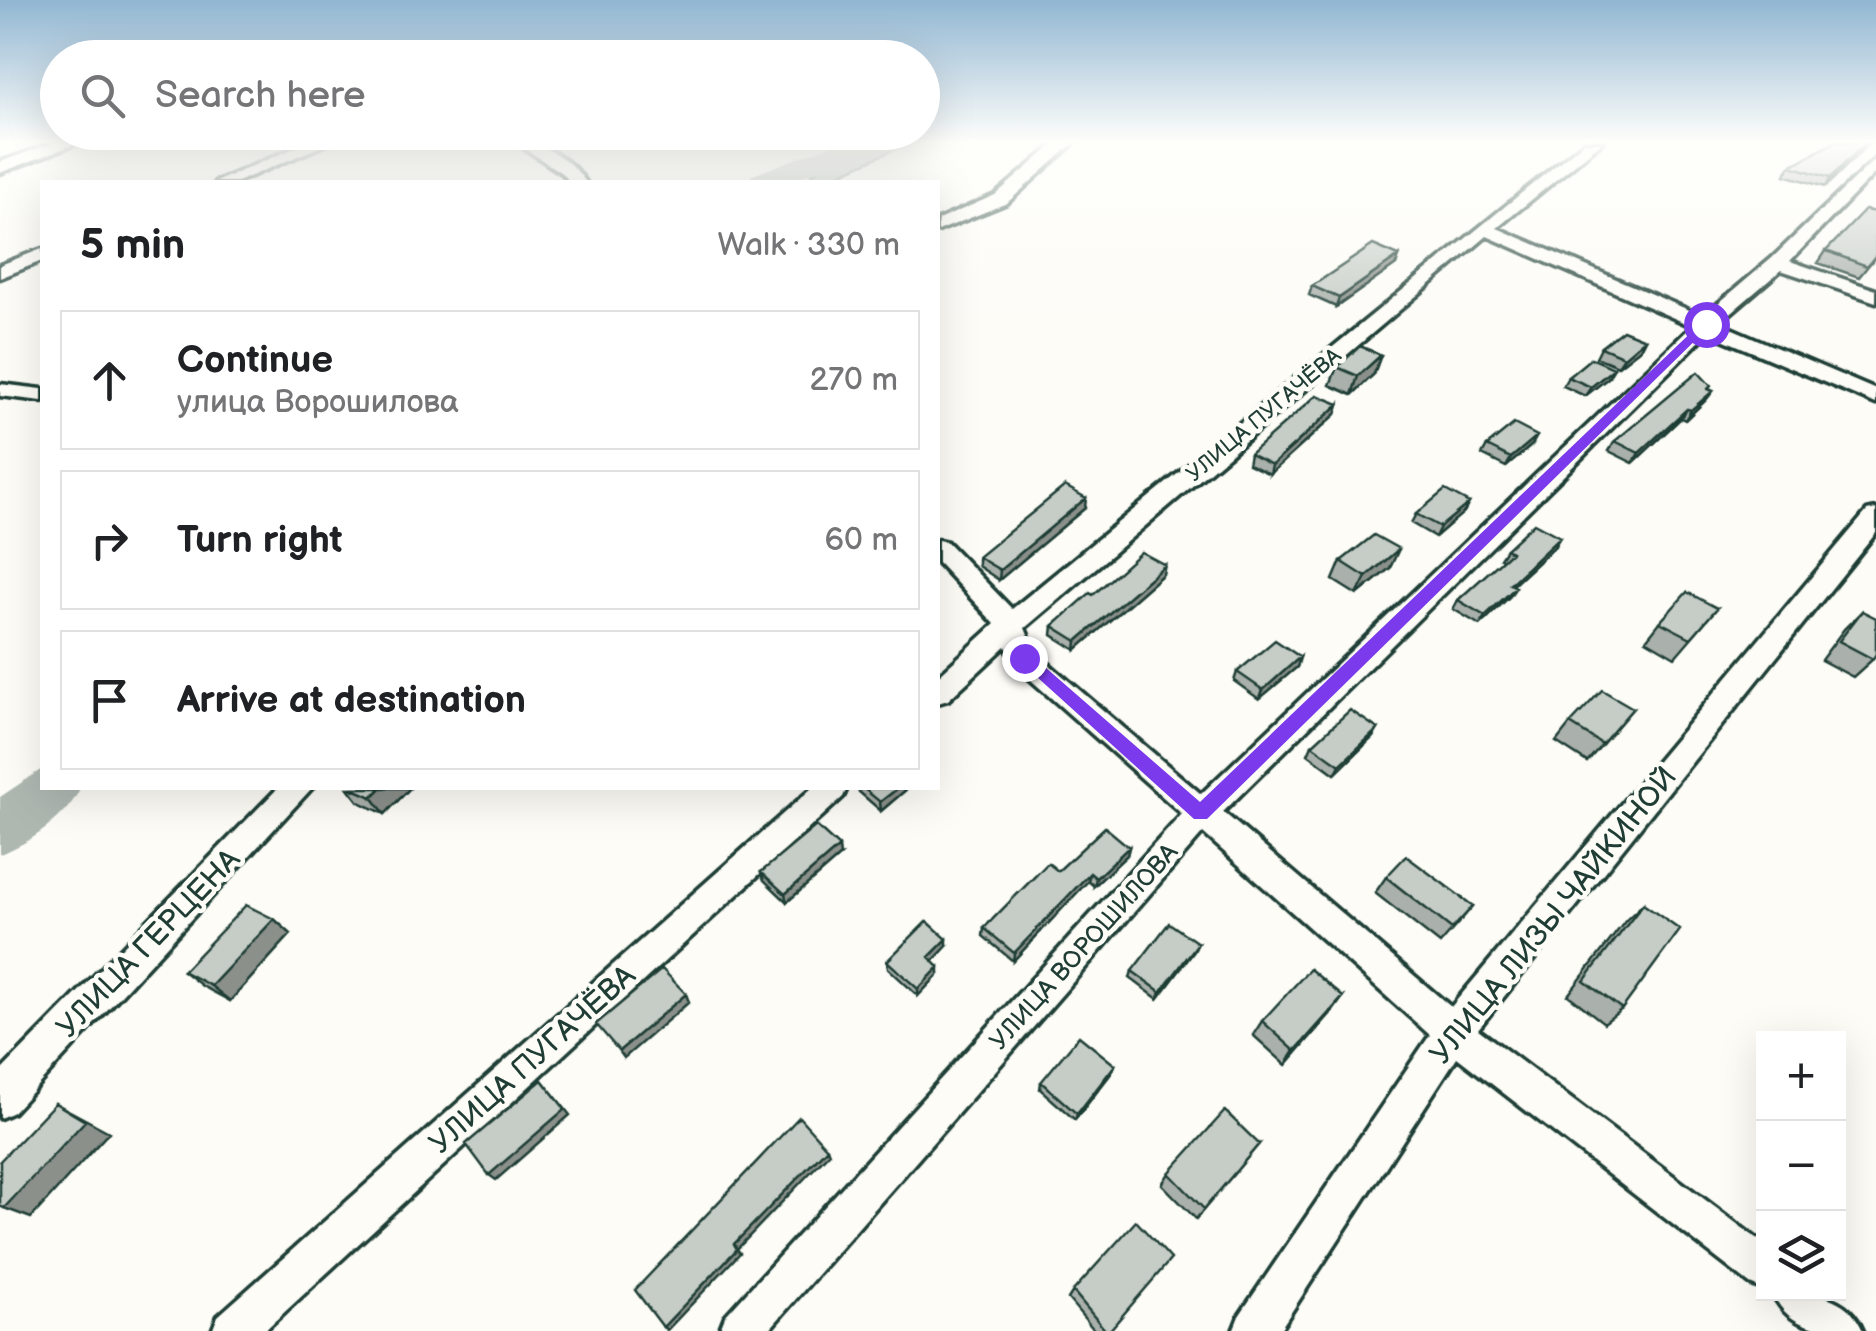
<!DOCTYPE html>
<html lang="en">
<head>
<meta charset="utf-8">
<style>
  body { margin:0; font-family:"Balsamiq Sans",sans-serif; background:#f6f6f6; color:#202124 }
  .controls { position:absolute; right:30px; bottom:30px; display:grid; overflow:hidden; border-radius:0px; box-shadow:0 10px 40px #0002 }
  .controls button { width:90px; height:90px; display:grid; place-items:center; padding:0; border:0; border-bottom:2px solid #e0e0e0; background:#fff; color:#202124; font:50px sans-serif }
  .stop { position:absolute; width:30px; height:30px; margin:-22px; border:8px solid #7c3aed; border-radius:50%; background:#fff }
  .stop.end { background:#7c3aed; border-color:#fff; box-shadow:0 2px 10px #0008 }
  .list { margin:0; padding:0; list-style:none }
  h2 { display:flex; justify-content:space-between; align-items:center; height:130px; margin:0; padding:0 40px; font-size:42px }
  h2 small { font-size:32px; font-weight:400; color:#757577 }
  .list li { display:grid; grid-template-columns:65px 1fr auto; gap:30px; align-items:center; box-sizing:border-box; height:140px; margin:0 20px 20px; padding:0 20px; border:2px solid #e0e0e0; border-radius:0px }
  .list b { display:block; font-size:38px; white-space:nowrap }
  .list p { margin:0; font-size:32px; white-space:nowrap; color:#757577 }
  .list em { font-size:32px; font-style:normal; color:#757577 }
  .icon { flex:none; width:55px; height:55px; fill:none; stroke:currentColor; stroke-width:2; stroke-linecap:round; stroke-linejoin:round }
  .map { position:relative; flex:none; width:1876px; height:1331px; overflow:hidden }
  .search { position:absolute; background:#fff; box-shadow:0 10px 40px #0002; left:40px; top:40px; width:900px; height:110px; display:flex; align-items:center; gap:25px; box-sizing:border-box; padding:0 35px; border-radius:55px; color:#757577; font-size:38px }
  .panel { position:absolute; background:#fff; box-shadow:0 10px 40px #0002; left:40px; top:180px; width:900px; height:610px; border-radius:0px }
  .map>svg:first-child { display:block }
  .water { fill:#aeb8b1; stroke:#75877f; stroke-width:2.5 }
  .lines { fill:none; stroke-linecap:round; stroke-linejoin:round }
  .river { fill:#aeb8b1; fill-rule:evenodd }
  .street-casing { stroke:#1f3d34; stroke-width:7 }
  .street { fill:#fdfcf7; fill-rule:evenodd }
  .wall { fill:#aab0ab; stroke:#1f3d34; stroke-width:2.5 }
  .shaded-wall { fill:#8b908b; stroke:#1f3d34; stroke-width:2.5 }
  .building { fill:#c6cdc7; stroke:#1f3d34; stroke-width:2.5 }
  .route { fill:#7c3aed }
  .labels { text-anchor:middle; stroke-width:9; stroke-linejoin:round; paint-order:stroke }
  .far-street-label { font-size:22px; fill:#1f3d34; stroke:#fdfcf7 }
  .street-label { font-size:25px; fill:#1f3d34; stroke:#fdfcf7 }
  .near-street-label { font-size:30px; fill:#1f3d34; stroke:#fdfcf7 }
</style>
</head>
<body>
<div class="map">
<svg width="1876" height="1331" viewBox="0 0 1876 1331">
  <rect width="100%" height="100%" fill="#fdfcf7"/>
  <filter id="ink" filterUnits="userSpaceOnUse"><feTurbulence type="fractalNoise" baseFrequency=".01" numOctaves="2"/><feDisplacementMap in="SourceGraphic" scale="20" xChannelSelector="R" yChannelSelector="G"/><feConvolveMatrix kernelMatrix="1 2 1 2 8 2 1 2 1" color-interpolation-filters="sRGB"/></filter>
  <g filter="url(#ink)">
    <path class="water" d="M852,142H911L822,182H803Z"/>
    <g class="lines">
      <path class="river" d="M838,142H880L876,148L788,182H747L751,176Z
        M42,769V788H80C68,817 30,843 0,854V797Z"/>
      <defs>
        <path id="street" d="M56,142H80L0,173V162Z
          M308,142H331L237,182H215Z
          M515,142C544,142 570,159 586,182H570L563,174Z
          M1057,142H1075L1007,203L938,231V220L995,195Z
          M1584,142H1602L1497,228L1703,316L1771,259L1876,158V172L1790,261L1876,290V302L1781,270L1719,323L1876,390V404L1708,333L1223,812L1451,1007L1867,511L1876,509V533L1478,1029L1764,1244V1290L1750,1284L1457,1057L1279,1331H1233L1239,1316L1430,1035L1203,833L768,1331H719L725,1316L1182,814L1014,665L1006,646L948,700L938,703V676L995,624L938,563V540L947,542L1012,609ZM1487,236L1692,326L1201,794L1035,652L1025,628Z
          M42,249V261L0,278V265Z
          M0,384L42,389V401L0,396Z
          M278,788H312L13,1112L0,1118V1072Z
          M812,788H847L843,797L264,1331H212L218,1316Z
          M1773,1294C1810,1292 1847,1292 1863,1331C1825,1331 1790,1331 1773,1294Z"/>
      </defs>
      <use href="#street" class="street-casing"/>
      <use href="#street" class="street"/>
    </g>
    <path class="wall" d="M1835,142H1870L1825,187L1785,175L1791,166Z
      M1826,251L1876,256L1859,277L1818,263Z
      M1399,256L1396,265L1336,307L1309,295L1312,286Z
      M1645,339L1640,349L1618,366L1596,357L1601,347Z
      M1337,367L1374,374L1352,395L1330,385Z
      M1568,377L1608,378L1585,396L1563,386Z
      M1709,389L1713,391L1706,400L1685,420L1681,418L1633,463L1609,451L1615,441Z
      M1339,404L1336,414L1270,474L1248,464L1250,454Z
      M1532,445L1506,467L1482,455L1487,446Z
      M1469,503L1464,512L1435,537L1411,523L1416,514Z
      M1085,508L999,580L978,566V557Z
      M1554,547L1513,585L1510,596L1480,625L1453,609L1458,600L1503,560L1500,558L1506,549Z
      M1341,561L1390,568L1357,595L1333,580Z
      M1163,574L1076,650L1052,635L1053,626L1093,595Z
      M1717,608L1675,657L1646,640L1660,622Z
      M1862,611L1873,659L1853,677L1821,660L1844,629Z
      M1300,657L1297,667L1259,699L1234,681L1237,672Z
      M1633,708L1587,762L1556,742L1570,724Z
      M1378,729L1373,737L1335,774L1308,754L1312,745Z
      M348,788H410L385,814L359,802Z
      M857,788H908L881,811L858,791Z
      M1129,847L1127,855L1094,886L1088,881L1013,961L983,936L984,928L1058,871Z
      M840,856L787,902L764,880L761,872Z
      M1386,877L1473,906L1440,944L1375,893Z
      M1643,904L1622,1009L1604,1023L1568,995L1626,920Z
      M274,919L291,934L230,1001L202,986L183,971Z
      M1198,943L1194,951L1158,999L1130,978L1132,971Z
      M947,946L933,961L939,974L918,996L888,968L887,961Z
      M1343,997L1286,1065L1253,1035L1262,1021Z
      M1115,1065L1112,1072L1075,1120L1040,1089L1041,1082Z
      M1259,1144L1196,1219L1162,1184L1169,1173Z
      M1073,1291L1109,1331H1095L1068,1299Z"/>
    <path class="shaded-wall" d="M1867,142H1870L1825,187L1830,178Z
      M1399,256L1396,265L1336,307L1339,298Z
      M1645,339L1640,349L1618,366L1624,357Z
      M1381,355L1374,374L1352,395L1358,376Z
      M1614,368L1608,378L1585,396L1591,387Z
      M1713,391L1706,400L1685,420L1691,410Z
      M1339,404L1336,414L1270,474L1272,465Z
      M1687,409L1681,418L1633,463L1639,453Z
      M1537,436L1532,445L1506,467L1511,458Z
      M1086,498L1085,508L999,580L1000,570Z
      M1469,503L1464,512L1435,537L1440,527Z
      M1560,537L1554,547L1504,593L1510,584Z
      M1399,549L1390,568L1357,595L1366,577Z
      M1165,565L1163,574L1076,650L1077,641Z
      M1516,587L1510,596L1480,625L1485,616Z
      M1300,657L1297,667L1259,699L1263,690Z
      M1378,729L1373,737L1335,774L1340,765Z
      M381,788H410L385,814L372,797Z
      M898,788H908L881,811L880,802Z
      M839,847L840,856L787,902L785,894Z
      M1129,847L1127,855L1094,886L1096,878Z
      M1090,873L1088,881L1013,961L1014,953Z
      M274,919L291,934L230,1001L211,986Z
      M947,939V946L929,965V957Z
      M1198,943L1194,951L1158,999L1161,992Z
      M939,967V974L918,996V989Z
      M686,994L689,1002L624,1058L619,1051Z
      M1343,997L1333,1011L1286,1065L1295,1051Z
      M1115,1065L1112,1072L1075,1120L1077,1114Z
      M542,1080L570,1115L496,1180L489,1175Z
      M55,1103L109,1132L31,1218L4,1208Z
      M827,1148L829,1153L737,1249L734,1244Z
      M737,1249L740,1253L667,1330L663,1327Z"/>
    <path class="building" d="M1835,142H1867L1830,178L1791,166Z
      M1865,210L1876,212V255L1867,266L1826,251Z
      M1373,245L1399,256L1339,298L1312,286Z
      M1623,330L1645,339L1624,357L1601,347Z
      M1360,346L1381,355L1358,376L1337,367Z
      M1591,358L1614,368L1591,387L1568,377Z
      M1698,372L1711,386L1708,389L1713,391L1691,410L1687,409L1639,453L1615,441Z
      M1317,395L1339,404L1272,465L1250,454Z
      M1514,424L1537,436L1511,458L1487,446Z
      M1065,486L1086,498L1000,570L978,557Z
      M1445,490L1469,503L1440,527L1416,514Z
      M1534,523L1560,537L1510,584L1516,587L1485,616L1458,600L1511,552L1506,549Z
      M1374,535L1399,549L1366,577L1341,561Z
      M1141,552L1165,565L1077,641L1053,626L1090,593L1093,595Z
      M1687,592L1717,608L1691,638L1660,622Z
      M1862,611L1876,618V654L1873,659L1839,641Z
      M1275,640L1300,657L1263,690L1237,672Z
      M1602,690L1633,708L1602,744L1570,724Z
      M1350,710L1378,729L1340,765L1312,745Z
      M351,788H381L372,797Z
      M863,788H898L880,802Z
      M816,826L839,847L785,894L761,872Z
      M1105,827L1129,847L1096,878L1090,873L1014,953L984,928L1048,863L1058,871Z
      M1406,856L1473,906L1452,929L1386,877Z
      M1643,904L1680,930L1622,1009L1584,981Z
      M246,905L274,919L211,986L183,971Z
      M927,921L947,939L929,957L939,967L918,989L887,961Z
      M1169,923L1198,943L1161,992L1132,971Z
      M662,969L686,994L619,1051L596,1024Z
      M1310,969L1343,997L1295,1051L1262,1021Z
      M1079,1036L1115,1065L1077,1114L1041,1082Z
      M542,1080L565,1109L489,1175L466,1144Z
      M55,1103L85,1121L4,1208L0,1206V1161Z
      M1225,1111L1259,1144L1204,1209L1169,1173Z
      M799,1117L827,1148L734,1244L737,1249L663,1327L635,1290Z
      M1136,1221L1171,1259L1109,1331H1106L1073,1291Z"/>
  </g>
  <linearGradient id="sky" x2="0" y2="1"><stop stop-color="#91b6d2"/><stop offset="0.43" stop-color="#fefefb"/><stop offset="1" stop-color="#fefefb" stop-opacity="0"/></linearGradient>
  <rect width="1876" height="329" fill="url(#sky)"/>
  <path class="route" d="M1702,322L1712,324L1207,819H1194L1016,658L1019,654H1030L1200,802Z"/>
  <g class="labels">
    <g class="far-street-label">
      <text transform="translate(1263 414) rotate(-40)" y="8">УЛИЦА ПУГАЧЁВА</text>
    </g>
    <g class="street-label">
      <text transform="translate(1083 946) rotate(-48)" y="9">УЛИЦА ВОРОШИЛОВА</text>
    </g>
    <g class="near-street-label">
      <text transform="translate(1553 915) rotate(-51)" y="10">УЛИЦА ЛИЗЫ ЧАЙКИНОЙ</text>
      <text transform="translate(148 943) rotate(-46)" y="10">УЛИЦА ГЕРЦЕНА</text>
      <text transform="translate(532 1059) rotate(-42)" y="10">УЛИЦА ПУГАЧЁВА</text>
    </g>
  </g>
</svg>
<div class="controls">
<button>+</button>
<button>−</button>
<button><svg class="icon" aria-label="layers" viewBox="0 0 24 24"><path d="M12 4l9 5-9 5-9-5zM3 14l9 5 9-5"/></svg></button>
</div>
<div class="stop" style="left:1706px;top:324px"></div>
<div class="stop end" style="left:1024px;top:658px"></div>
<div class="search"><svg class="icon" aria-label="search" viewBox="0 0 24 24"><circle cx="10" cy="10" r="6"/><path d="M15 15l6 6"/></svg>Search here</div>
<section class="panel">
<h2>5 min<small>Walk · 330 m</small></h2>
<ul class="list">
<li><svg class="icon" aria-label="ahead" viewBox="0 0 24 24"><path d="M12 20V5M6 11l6-6 6 6"/></svg><div><b>Continue</b><p>улица Ворошилова</p></div><em>270 m</em></li>
<li><svg class="icon" aria-label="right" viewBox="0 0 24 24"><path d="M7 20v-9h11M14 6l5 5-5 5"/></svg><div><b>Turn right</b></div><em>60 m</em></li>
<li><svg class="icon" aria-label="arrive" viewBox="0 0 24 24"><path d="M6 21V4h12l-3 4 3 4H6"/></svg><div><b>Arrive at destination</b></div></li>
</ul>
</section>
</div>
</body>
</html>
